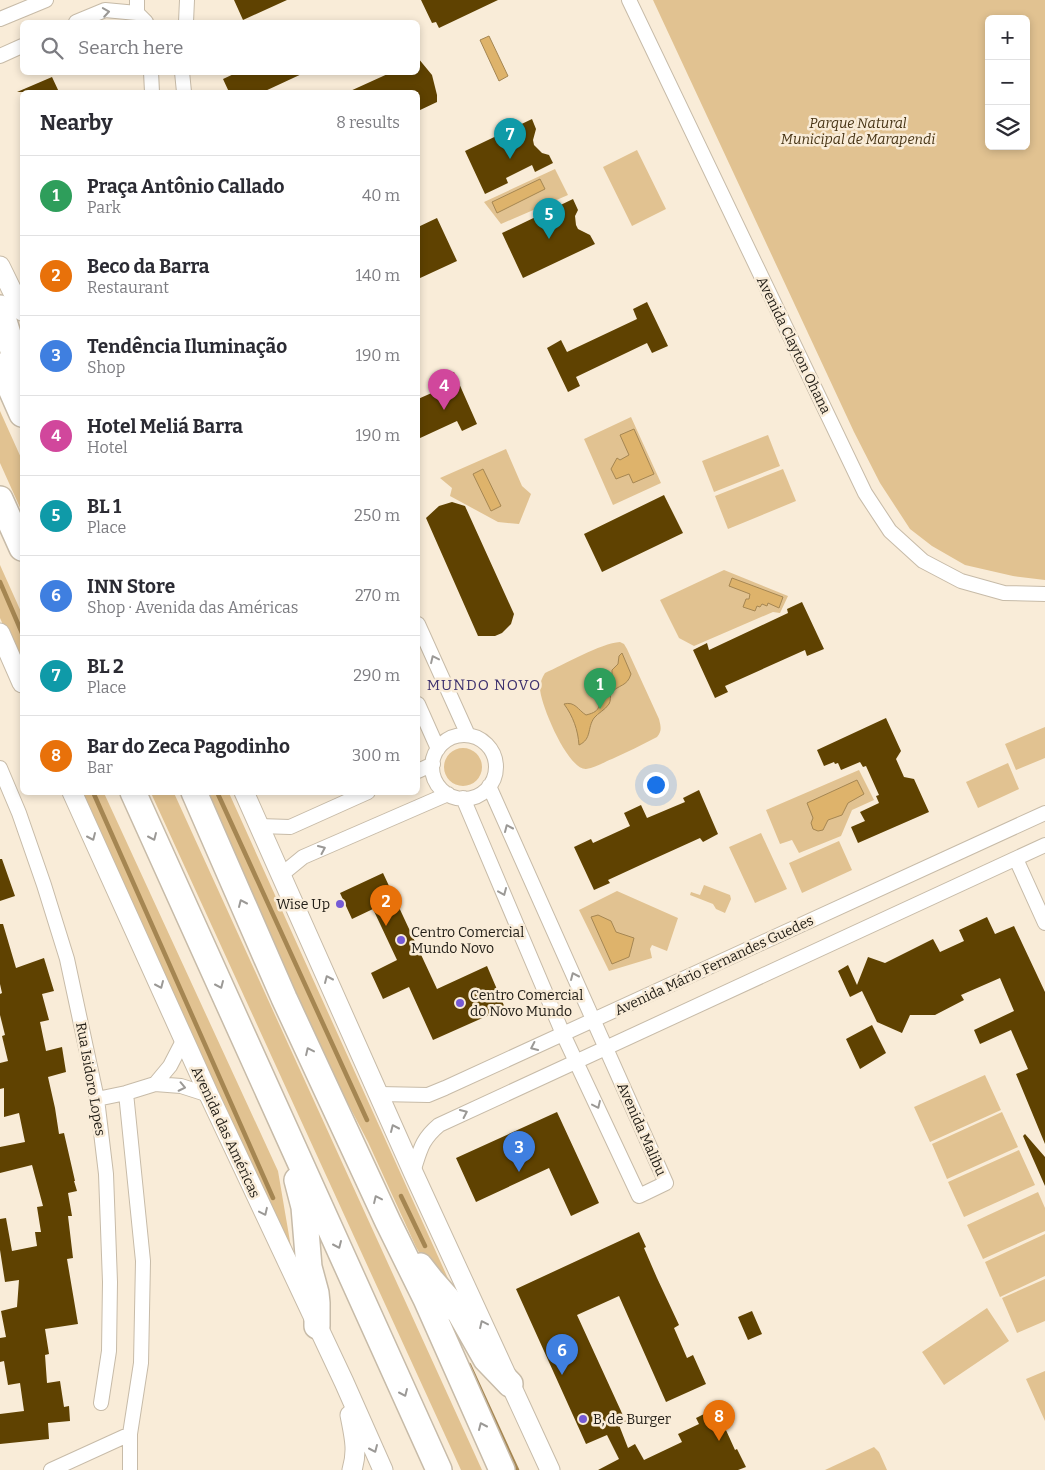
<!DOCTYPE html>
<html lang="en">
<head>
<meta charset="utf-8">
<style>
  body { margin:0; font-family:Bitter,serif; background:#f7f7f7; color:#2b2b33 }
  .controls { position:absolute; right:15px; top:15px; display:grid; overflow:hidden; border-radius:8px; box-shadow:0 2px 8px #0003 }
  .controls button { width:45px; height:45px; display:grid; place-items:center; padding:0; border:0; border-bottom:1px solid #e1e1e2; background:#fff; color:#2b2b33; font:25px sans-serif }
  .you { position:absolute; left:655px; top:784px; width:18px; height:18px; margin:-12px; border:4px solid #fff; border-radius:50%; background:#1a73e8; box-shadow:0 0 0 8px #1a73e833 }
  .badge { display:grid; place-items:center; width:32px; height:32px; border-radius:50%; background:#765bd6; color:#fff; font-size:16px; font-weight:700 }
  .pin { position:absolute; translate:-50% -41px; filter:drop-shadow(0 1px 2px #0008) }
  .pin::after { content:''; position:absolute; top:26px; width:18px; height:15px; background:inherit; clip-path:polygon(0 0,100% 0,50% 100%) }
  .list { margin:0; padding:0; list-style:none }
  h2 { display:flex; justify-content:space-between; align-items:center; height:65px; margin:0; padding:0 20px; font-size:21px }
  h2 small { font-size:16px; font-weight:400; color:#7c7c81 }
  .list li { display:grid; grid-template-columns:32px 1fr auto; gap:15px; align-items:center; box-sizing:border-box; height:80px; padding:0 20px; border-top:1px solid #e1e1e2 }
  .list b { display:block; font-size:19px; white-space:nowrap }
  .list p { margin:0; font-size:16px; white-space:nowrap; color:#7c7c81 }
  .list em { font-size:16px; font-style:normal; color:#7c7c81 }
  .icon { flex:none; width:28px; height:28px; fill:none; stroke:currentColor; stroke-width:2; stroke-linecap:round; stroke-linejoin:round }
  .map { position:relative; flex:none; width:1045px; height:1470px; overflow:hidden }
  .search { position:absolute; background:#fff; box-shadow:0 2px 8px #0003; left:20px; top:20px; width:400px; height:55px; display:flex; align-items:center; gap:12px; box-sizing:border-box; padding:0 18px; border-radius:8px; color:#7c7c81; font-size:19px }
  .panel { position:absolute; background:#fff; box-shadow:0 2px 8px #0003; left:20px; top:90px; width:400px; height:705px; border-radius:8px }
  .map>svg:first-child { display:block }
  .green { fill:#e1c291; fill-rule:evenodd }
  .water { fill:#deb36b; stroke:#a58652 }
  .lines { fill:none; stroke-linecap:round; stroke-linejoin:round }
  .stream { stroke:#a58652; stroke-width:4.5 }
  .building { fill:#5f4201 }
  .street-casing { stroke:#c7bba8; stroke-width:16 }
  .secondary-casing { stroke:#c7bba8; stroke-width:21 }
  .highway-casing { stroke:#c7bba8; stroke-width:28 }
  .street { stroke:#fff; stroke-width:14 }
  .secondary { stroke:#fff; stroke-width:19 }
  .highway { stroke:#fff; stroke-width:25 }
  .oneway { stroke:#9b9996 }
  .poi-dot { fill:#765bd6; stroke:#f9ecd8; stroke-width:2 }
  .labels { text-anchor:middle; stroke-width:5; stroke-linejoin:round; paint-order:stroke }
  .park-label { font-size:14px; font-style:italic; fill:#473415; stroke:#f9ecd8 }
  .street-label { font-size:14px; fill:#211d16; stroke:#f9ecd8 }
  .poi-label { font-size:14px; fill:#211d16; stroke:#f9ecd8; text-anchor:start }
  .neighbourhood-label { font-size:15px; letter-spacing:1px; fill:#3f336f; stroke:#f9ecd8 }
</style>
</head>
<body>
<div class="map">
<svg width="1045" height="1470" viewBox="0 0 1045 1470">
  <rect width="100%" height="100%" fill="#f9ecd8"/>
  <path class="green" d="M653,0H1045V580L1013,576L965,565L932,546L910,529L880,483L854,432ZM989,19H1026V146H989Z
    M637,150L666,209L632,226L603,167Z
    M555,169L568,195L501,224L484,202Z
    M0,411L22,460V512L0,463Z
    M631,417L661,483L613,505L584,439Z
    M768,435L780,466L714,492L702,461Z
    M506,449L522,486L531,494L519,524L498,522L450,496L452,488L440,478Z
    M783,469L796,501L728,529L715,496Z
    M0,565L22,614V667L0,618Z
    M724,570L788,596L780,613L773,612L694,646L679,638L660,600Z
    M620,642L624,644L627,649L659,719C661,727 662,731 657,737C642,745 627,752 612,759C604,762 595,768 586,769C568,770 540,704 540,688C540,682 542,678 545,673C563,665 601,643 620,642Z
    M1045,727V758L1016,770L1005,744Z
    M444 767a19 19 0 1 1 38 0a19 19 0 1 1-38 0Z
    M1008,763L1019,789L978,808L966,782Z
    M859,770L874,800L852,810L841,836L799,853L792,840L780,844L766,810Z
    M79,793H104L278,1171L294,1265Z
    M151,793H174L482,1470H461Z
    M203,793H229L455,1294L424,1261L416,1247L368,1142L318,1046Z
    M761,833L787,889L755,903L729,847Z
    M839,841L852,870L802,893L789,863Z
    M704,885L730,895L731,899L725,913L716,909L713,904L690,895L691,892L700,895Z
    M617,891L678,918L667,951L652,945L650,949L652,958L609,971L579,910Z
    M985,1075L1001,1110L930,1142L914,1107Z
    M1002,1112L1018,1147L947,1179L932,1144Z
    M1019,1150L1035,1185L964,1217L948,1182Z
    M1038,1192L1045,1208V1231L983,1259L967,1225Z
    M1045,1234V1276L1000,1297L985,1262Z
    M1045,1279V1321L1017,1333L1002,1298Z
    M987,1308L1009,1341L944,1385L922,1352Z
    M1045,1371V1421L1026,1379Z
    M874,1447L879,1452L887,1470H825Z"/>
  <path class="water" d="M489,36L508,76L499,81L480,40Z
    M540,179L545,189L497,213L492,202Z
    M634,429L654,474L633,483L629,474L616,479L611,469L617,458L620,460L629,455L620,435Z
    M483,469L501,506L491,511L473,474Z
    M732,578L783,597L779,608L768,603L767,606L762,604L760,607L757,606L755,611L743,607L746,599H749L750,594L729,586Z
    M622,653L631,674C627,687 619,684 611,693C610,696 611,701 609,704C605,710 598,713 594,718C587,728 592,739 579,745C578,730 573,716 564,704C575,701 578,710 586,715C603,711 598,705 601,691L612,680V670L618,664L619,656Z
    M857,780L864,794L848,803L842,815L828,820L823,830L818,831L813,829L811,823L813,818L807,803Z
    M598,915L611,921L616,932L634,938L629,957L612,964L591,917Z"/>
  <g class="lines">
    <path class="stream" d="M0,582L22,633
      M93,792L273,1198
      M217,792L367,1120
      M401,1196L425,1246
      M469,1365L517,1470"/>
  </g>
  <path class="building" d="M234,0H287L243,20Z
    M421,0H498L439,28L436,22L432,23Z
    M418,58L432,75L437,95V102L418,111V92H348L392,72H418Z
    M238,72H306L263,92H229L223,79Z
    M52,77L59,92H17Z
    M532,119L536,129L533,140L534,145L542,153L549,155L553,163L535,172L532,165L506,178L508,183L485,194L465,151Z
    M573,199L578,210L575,216L576,225L578,229L590,235L595,244L523,278L502,233Z
    M437,218L457,261L418,279V227Z
    M647,302L668,346L652,353L647,343L576,377L580,386L568,392L547,348L561,340L567,352L637,319L633,309Z
    M454,372L477,424L462,431L457,421L418,439V399L443,388L439,379Z
    M664,495L683,533L602,572L584,534Z
    M452,502L465,506L514,614L511,624L502,633L495,636H478L426,518L439,506Z
    M802,602L824,649L807,656L805,650L725,686L728,692L715,698L693,650L707,643L709,650L788,613L787,609Z
    M886,718L901,751L896,759L904,777L914,779L929,812L858,843L851,827L865,821L860,812L879,803L876,796L879,795L866,766L863,767L860,762L841,770L838,763L835,764L834,762L824,766L817,750Z
    M699,790L718,834L703,842L700,838L647,862L608,880L610,883L594,890L574,847L591,839L593,843L630,826L624,813L641,805L647,818L685,802L683,798Z
    M0,859H2L15,896L0,901Z
    M383,873L437,989L487,966L505,1008L433,1040L409,987L383,999L371,973L397,960L373,909L352,919L340,893Z
    M987,917L995,934L1014,926L1045,992V1144L1016,1074L1028,1069L1011,1030L980,1044L974,1030L1014,1011L1000,978L961,995L964,1000L935,1015H910L902,1033L877,1022L862,991L850,997L838,971L848,965L857,985L868,957L885,963L933,939L940,952L964,941L959,930Z
    M0,924H3L16,968L44,958L54,991L42,994L49,1020L40,1022L46,1051L62,1047L66,1072L48,1077L55,1108L59,1134L64,1133L75,1181H74L77,1191L68,1193L72,1216H68L73,1258L67,1259L78,1324L45,1329L49,1354L45,1355L47,1383L60,1381L64,1407L69,1406L70,1421L48,1423L49,1439L0,1444V1414L24,1411L20,1383L8,1385L4,1361L0,1362V1338L6,1337L1,1311L17,1307L19,1280L5,1282L0,1250V1219L6,1218L12,1251L37,1246L35,1232H41L37,1207L43,1206L32,1165L0,1173V1147L25,1142L19,1113L4,1117V1088L0,1089V1063L8,1061L2,1036L5,1035L0,1015V994L2,993L0,984Z
    M872,1025L886,1053L860,1069L846,1039Z
    M557,1112L599,1203L571,1216L549,1168L476,1202L456,1158Z
    M1025,1134L1045,1157V1186L1023,1136Z
    M639,1232L646,1247L644,1248L657,1278L679,1325L674,1328L687,1358L693,1355L706,1384L666,1402L619,1296L577,1315L626,1422L619,1425L628,1448L635,1444L644,1460L682,1442L678,1434L699,1424L696,1418L716,1408L735,1450L737,1449L746,1467L738,1470H598L619,1459L607,1435L586,1444L516,1289Z
    M752,1311L762,1334L748,1340L738,1317Z"/>
  <g class="lines">
    <defs>
      <path id="street" d="M137,0V13L146,22
        M629,0L865,493L890,531L923,561L961,581L1004,593L1045,594
        M0,19L46,0
        M76,22L105,10L137,13
        M186,22L187,0
        M0,56L22,46
        M151,72L152,92
        M182,72L184,92
        M418,624L468,735
        M418,704L438,749
        M432 767a32 32 0 1 1 64 0a32 32 0 1 1-64 0Z
        M0,768L19,813L44,885L67,959L97,1099L106,1174L110,1282L109,1351L101,1403
        M418,771L433,764
        M463,798L563,1034L639,1196L666,1183L489,786
        M259,826L290,827L368,792
        M1016,859L1045,923
        M281,875L303,857L448,794
        M155,1084L170,1066L184,1039
        M126,1093L143,1261L141,1363L130,1434V1470
        M379,1094L428,1095L445,1088L1045,813
        M97,1099L126,1093L155,1084L181,1086L209,1095
        M413,1172C420,1151 421,1140 439,1125L1045,845
        M51,1470L130,1434"/>
      <path id="secondary" d="M0,266L22,311
        M0,633L22,683
        M72,792L209,1095L344,1382L383,1470
        M244,792L413,1172L550,1470
        M350,1415C354,1436 358,1450 352,1470"/>
      <path id="highway" d="M0,308L22,380
        M1,366L22,414
        M0,499L22,548
        M133,792L439,1470
        M194,792L284,998L388,1222L426,1299L502,1470
        M297,1180L304,1207L309,1267L316,1293L317,1303V1326
        M420,1266L431,1280L460,1313L486,1359L510,1384"/>
    </defs>
    <use href="#street" class="street-casing"/>
    <use href="#secondary" class="secondary-casing"/>
    <use href="#highway" class="highway-casing"/>
    <use href="#street" class="street"/>
    <use href="#secondary" class="secondary"/>
    <use href="#highway" class="highway"/>
  </g>
  <defs><path id="oneway-chevron" d="M-2-3.5L2.5 0L-2 3.5" fill="none" stroke-width="1.6" stroke-linecap="round" stroke-linejoin="round" transform="scale(1.25)"/></defs>
  <g class="oneway">
    <use href="#oneway-chevron" transform="translate(106 12) rotate(-9)"/>
    <use href="#oneway-chevron" transform="translate(434 659) rotate(-115)"/>
    <use href="#oneway-chevron" transform="translate(508 828) rotate(-114)"/>
    <use href="#oneway-chevron" transform="translate(92 837) rotate(66)"/>
    <use href="#oneway-chevron" transform="translate(153 837) rotate(66)"/>
    <use href="#oneway-chevron" transform="translate(322 849) rotate(-24)"/>
    <use href="#oneway-chevron" transform="translate(503 892) rotate(67)"/>
    <use href="#oneway-chevron" transform="translate(242 903) rotate(-114)"/>
    <use href="#oneway-chevron" transform="translate(574 976) rotate(-114)"/>
    <use href="#oneway-chevron" transform="translate(328 979) rotate(-114)"/>
    <use href="#oneway-chevron" transform="translate(160 985) rotate(66)"/>
    <use href="#oneway-chevron" transform="translate(220 985) rotate(66)"/>
    <use href="#oneway-chevron" transform="translate(534 1047) rotate(155)"/>
    <use href="#oneway-chevron" transform="translate(309 1051) rotate(-115)"/>
    <use href="#oneway-chevron" transform="translate(182 1087) rotate(12)"/>
    <use href="#oneway-chevron" transform="translate(597 1105) rotate(65)"/>
    <use href="#oneway-chevron" transform="translate(464 1113) rotate(-25)"/>
    <use href="#oneway-chevron" transform="translate(394 1128) rotate(-114)"/>
    <use href="#oneway-chevron" transform="translate(377 1199) rotate(-115)"/>
    <use href="#oneway-chevron" transform="translate(264 1212) rotate(65)"/>
    <use href="#oneway-chevron" transform="translate(338 1245) rotate(66)"/>
    <use href="#oneway-chevron" transform="translate(483 1324) rotate(-115)"/>
    <use href="#oneway-chevron" transform="translate(404 1393) rotate(66)"/>
    <use href="#oneway-chevron" transform="translate(482 1426) rotate(-114)"/>
    <use href="#oneway-chevron" transform="translate(374 1449) rotate(66)"/>
  </g>
  <g class="poi-dot">
    <circle cx="340" cy="904" r="5"/>
    <circle cx="401" cy="940" r="5"/>
    <circle cx="460" cy="1003" r="5"/>
    <circle cx="583" cy="1419" r="5"/>
  </g>
  <g class="labels">
    <g class="park-label">
      <text x="858" y="128">Parque Natural<tspan x="858" dy="16">Municipal de Marapendi</tspan></text>
    </g>
    <g class="street-label">
      <text transform="translate(794 345) rotate(64)" y="5">Avenida Clayton Ohana</text>
      <text transform="translate(714 965) rotate(-25)" y="5">Avenida Mário Fernandes Guedes</text>
      <text transform="translate(91 1079) rotate(80)" y="5">Rua Isidoro Lopes</text>
      <text transform="translate(642 1129) rotate(66)" y="5">Avenida Malibu</text>
      <text transform="translate(226 1132) rotate(65)" y="5">Avenida das Américas</text>
    </g>
    <g class="poi-label">
      <text x="330" y="909" text-anchor="end">Wise Up</text>
      <text x="411" y="937">Centro Comercial<tspan x="411" dy="16">Mundo Novo</tspan></text>
      <text x="470" y="1000">Centro Comercial<tspan x="470" dy="16">do Novo Mundo</tspan></text>
      <text x="593" y="1424">B, de Burger</text>
    </g>
    <g class="neighbourhood-label">
      <text x="484" y="690">MUNDO NOVO</text>
    </g>
  </g>
</svg>
<div class="controls">
<button>+</button>
<button>−</button>
<button><svg class="icon" aria-label="layers" viewBox="0 0 24 24"><path d="M12 4l9 5-9 5-9-5zM3 14l9 5 9-5"/></svg></button>
</div>
<div class="you"></div>
<div class="pin badge" style="left:600px;top:709px;background:#2e9e5b">1</div>
<div class="pin badge" style="left:386px;top:926px;background:#e8710a">2</div>
<div class="pin badge" style="left:519px;top:1172px;background:#3f7fe0">3</div>
<div class="pin badge" style="left:444px;top:410px;background:#d1479c">4</div>
<div class="pin badge" style="left:549px;top:239px;background:#0f9aa8">5</div>
<div class="pin badge" style="left:562px;top:1375px;background:#3f7fe0">6</div>
<div class="pin badge" style="left:510px;top:159px;background:#0f9aa8">7</div>
<div class="pin badge" style="left:719px;top:1441px;background:#e8710a">8</div>
<div class="search"><svg class="icon" aria-label="search" viewBox="0 0 24 24"><circle cx="10" cy="10" r="6"/><path d="M15 15l6 6"/></svg>Search here</div>
<section class="panel">
<h2>Nearby<small>8 results</small></h2>
<ul class="list">
<li><span class="badge" style="background:#2e9e5b">1</span><div><b>Praça Antônio Callado</b><p>Park</p></div><em>40 m</em></li>
<li><span class="badge" style="background:#e8710a">2</span><div><b>Beco da Barra</b><p>Restaurant</p></div><em>140 m</em></li>
<li><span class="badge" style="background:#3f7fe0">3</span><div><b>Tendência Iluminação</b><p>Shop</p></div><em>190 m</em></li>
<li><span class="badge" style="background:#d1479c">4</span><div><b>Hotel Meliá Barra</b><p>Hotel</p></div><em>190 m</em></li>
<li><span class="badge" style="background:#0f9aa8">5</span><div><b>BL 1</b><p>Place</p></div><em>250 m</em></li>
<li><span class="badge" style="background:#3f7fe0">6</span><div><b>INN Store</b><p>Shop · Avenida das Américas</p></div><em>270 m</em></li>
<li><span class="badge" style="background:#0f9aa8">7</span><div><b>BL 2</b><p>Place</p></div><em>290 m</em></li>
<li><span class="badge" style="background:#e8710a">8</span><div><b>Bar do Zeca Pagodinho</b><p>Bar</p></div><em>300 m</em></li>
</ul>
</section>
</div>
</body>
</html>
